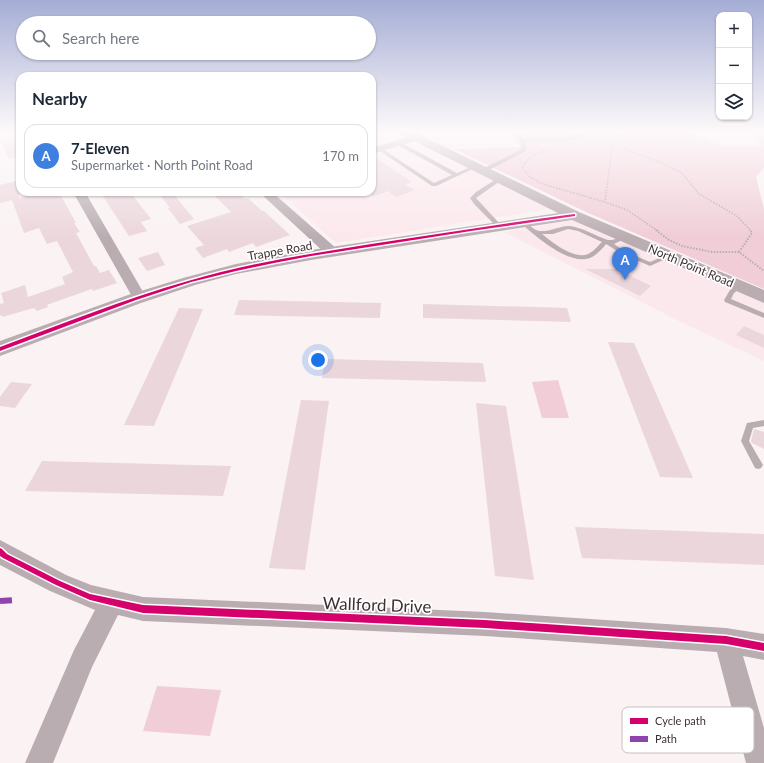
<!DOCTYPE html>
<html lang="en">
<head>
<meta charset="utf-8">
<style>
  body { margin:0; font-family:Lato,sans-serif; background:#f2f2f3; color:#1f2937 }
  .controls { position:absolute; right:12px; top:12px; display:grid; overflow:hidden; border-radius:8px; box-shadow:0 1px 3px #0004 }
  .controls button { width:36px; height:36px; display:grid; place-items:center; padding:0; border:0; border-bottom:1px solid #e0e1e3; background:#fff; color:#1f2937; font:20px sans-serif }
  .you { position:absolute; left:318px; top:360px; width:14px; height:14px; margin:-10px; border:3px solid #fff; border-radius:50%; background:#1a73e8; box-shadow:0 0 0 6px #1a73e833 }
  .badge { display:grid; place-items:center; width:26px; height:26px; border-radius:50%; background:#111827; color:#fff; font-size:13px; font-weight:700 }
  .pin { position:absolute; translate:-50% -33px; filter:drop-shadow(0 1px 2px #0008) }
  .pin::after { content:''; position:absolute; top:21px; width:14px; height:12px; background:inherit; clip-path:polygon(0 0,100% 0,50% 100%) }
  .list { margin:0; padding:0; list-style:none }
  h2 { display:flex; justify-content:space-between; align-items:center; height:52px; margin:0; padding:0 16px; font-size:17px }
  h2 small { font-size:13px; font-weight:400; color:#747a83 }
  .list li { display:grid; grid-template-columns:26px 1fr auto; gap:12px; align-items:center; box-sizing:border-box; height:64px; margin:0 8px 8px; padding:0 8px; border:1px solid #e0e1e3; border-radius:12px }
  .list b { display:block; font-size:15px; white-space:nowrap }
  .list p { margin:0; font-size:13px; white-space:nowrap; color:#747a83 }
  .list em { font-size:13px; font-style:normal; color:#747a83 }
  .icon { flex:none; width:22px; height:22px; fill:none; stroke:currentColor; stroke-width:2; stroke-linecap:round; stroke-linejoin:round }
  .map { position:relative; flex:none; width:764px; height:763px; overflow:hidden }
  .search { position:absolute; background:#fff; box-shadow:0 1px 3px #0004; left:16px; top:16px; width:360px; height:44px; display:flex; align-items:center; gap:10px; box-sizing:border-box; padding:0 14px; border-radius:22px; color:#747a83; font-size:15px }
  .panel { position:absolute; background:#fff; box-shadow:0 1px 3px #0004; left:16px; top:72px; width:360px; height:124px; border-radius:12px }
  .map>svg:first-child { display:block }
  .built { fill:#fbe8ed }
  .green { fill:#f0cdd7 }
  .building { fill:#ebd6dc }
  .lines { fill:none; stroke-linecap:round; stroke-linejoin:round }
  .path-far1 { stroke:#b8aeb1; stroke-width:1.5; stroke-dasharray:1.5 1.5; stroke-linecap:butt }
  .path { stroke:#b8aeb1; stroke-width:2; stroke-dasharray:1.5 1.5; stroke-linecap:butt }
  .service { fill:#baadb2; fill-rule:evenodd }
  .minor { fill:#baadb2; fill-rule:evenodd }
  .tertiary { fill:#baadb2; fill-rule:evenodd }
  .quiet { stroke:#8e44ad; stroke-width:6; stroke-dasharray:12 6; stroke-linecap:butt }
  .cycleway-casing { stroke:#fff; stroke-width:3 }
  .cycleway { fill:#d6006c; fill-rule:evenodd }
  .labels { text-anchor:middle; stroke-width:3.5; stroke-linejoin:round; paint-order:stroke }
  .far-street-label { font-size:12px; fill:#3f3035; stroke:#fff }
  .near-street-label { font-size:17px; fill:#3f3035; stroke:#fff }
  .key { fill:#fff; stroke:#c5c1c2; stroke-width:1 }
  .key-label { font-size:11px; fill:#3f3035 }
</style>
</head>
<body>
<div class="map">
<svg width="764" height="763" viewBox="0 0 764 763">
  <rect width="100%" height="100%" fill="#faf2f3"/>
  <path class="built" d="M372,131H399L411,137L372,150Z
    M410,131H502L513,146L455,147L453,151Z
    M688,131H755L761,146H721Z
    M418,140L556,208L336,243L279,192H372V154Z
    M578,219L764,303V361L681,322L504,232Z"/>
  <path class="green" d="M509,131H688L721,146H761L755,131H764V168L756,177L764,209V289L586,212L454,149L520,147Z
    M558,380L569,418H542L532,382Z
    M157,686L221,690L210,736L143,731Z"/>
  <path class="building" d="M20,136V156L9,159L0,140Z
    M372,155L412,182L405,185L415,190L396,197L388,191L372,197Z
    M20,180L19,198L41,192H59L76,223H74L80,232L76,233L94,266H96L100,273L109,270L117,283L93,291L92,289L52,303L47,305L48,307L37,311L34,308L2,317V315L0,316V304L4,303L1,293L25,285L28,297L65,284L62,277L73,272L57,241L47,244L39,228L24,233L12,200L0,203V185Z
    M100,192H130L151,219L141,222L147,231L129,236Z
    M158,192H172L194,219L180,224L168,208H170Z
    M211,192H238L245,199L248,198L262,211H264L290,235L256,247L253,243L229,252L227,249L203,258L195,248L204,245L187,226L231,212Z
    M158,252L165,265L147,271L138,258Z
    M585,269H617L651,286L640,296Z
    M239,300L381,303L380,318L234,315Z
    M423,304L567,308L571,322L423,318Z
    M179,308L203,309L154,426L124,425Z
    M744,326L764,335V348L736,335Z
    M608,342L634,343L693,478L660,477Z
    M325,359L483,363L486,382L322,378Z
    M11,382L32,384L15,408L0,406V397Z
    M301,400L329,401L305,570L269,568Z
    M476,403L506,406L534,580L495,576Z
    M754,429L764,432V449L752,443L751,441Z
    M42,461L231,466L223,496L25,491Z
    M575,527L764,534V565L582,558Z"/>
  <g class="lines">
    <path class="path-far1" d="M599,131L614,133L605,202L627,210L658,231
      M614,135L621,137V143L626,150L657,161L682,173L699,194L737,216L751,231
      M595,137L613,138
      M547,150C536,153 527,158 522,168L530,177L543,184L605,202"/>
    <path class="path" d="M656,230L669,240L682,246L712,252H739L764,271
      M739,252L752,233L750,230"/>
    <path class="service" d="M372,131H376L372,133Z
      M514,131H518L523,139C538,139 554,139 569,137C576,136 583,131 590,131C576,145 543,142 525,141L526,151L485,172H481V170L486,167L522,149L520,140Z
      M396,142H400L457,173L473,166L477,167L436,186H432L377,149L381,148L434,183L452,175L396,144Z
      M498,178L503,179L476,198L500,224V226H496L474,204L470,198L476,192Z
      M521,219C527,222 533,230 539,231C550,232 562,225 570,226C584,228 595,236 608,240C615,241 620,235 626,236V238L614,244L626,252L650,262L667,255H671L672,256L650,266L622,254L606,244C602,249 597,255 590,258C568,266 535,235 519,222L518,221ZM568,229L578,231L602,242C598,246 593,252 588,254C574,260 552,242 542,234H553Z
      M739,285L742,287L734,293L731,299L764,313V318L725,302L724,300L730,290Z
      M764,420V426L753,428L749,441L763,465L761,468L758,469L755,468L741,441L747,423Z"/>
    <path class="minor" d="M415,135L418,136L420,138L418,140L372,154V148Z
      M73,192H85L146,297L144,300L139,302L134,300Z
      M259,192H272L337,249L339,252L337,255H327Z
      M0,540L66,575L91,585L143,597L485,612L726,628L764,634V660L743,656L764,728V763H746L717,652L485,636L143,621L118,615L92,667L53,763H25L74,650L95,610L50,591L0,565Z"/>
    <path class="tertiary" d="M396,131H412L579,212L764,290V303L572,220L311,260L236,274L195,285L141,303L0,356V341L128,295L183,278L236,264L311,250L558,213L398,133Z"/>
    <path class="quiet" d="M0,601L17,600"/>
    <defs>
      <path id="cycleway" d="M574,214H575V216L471,231L311,256L274,263L236,271L191,282L136,300L0,351V347C62,324 124,299 188,281C248,263 309,254 371,244C439,234 506,223 574,214Z
        M0,548L2,549L7,554L60,581L90,594L143,605L485,620L726,636L764,643V651L726,644L485,628L143,613L90,600L56,585L3,558L0,556Z"/>
    </defs>
    <use href="#cycleway" class="cycleway-casing"/>
    <use href="#cycleway" class="cycleway"/>
  </g>
  <linearGradient id="sky" x2="0" y2="1"><stop stop-color="#a5add5"/><stop offset="0.55" stop-color="#fdf9fa"/><stop offset="1" stop-color="#fdf9fa" stop-opacity="0"/></linearGradient>
  <rect width="764" height="238" fill="url(#sky)"/>
  <g class="labels">
    <g class="far-street-label">
      <text transform="translate(280 251) rotate(-10)" y="4">Trappe Road</text>
      <text transform="translate(691 266) rotate(23)" y="4">North Point Road</text>
    </g>
    <g class="near-street-label">
      <text transform="translate(377 605) rotate(2)" y="6">Wallford Drive</text>
    </g>
  </g>
  <rect x="622" y="707" width="132" height="46" rx="6" class="key"/>
  <rect x="630" y="718" width="18" height="6" fill="#d6006c"/>
  <rect x="630" y="736" width="18" height="6" fill="#8e44ad"/>
  <g class="key-label">
    <text x="655" y="725">Cycle path</text>
    <text x="655" y="743">Path</text>
  </g>
</svg>
<div class="controls">
<button>+</button>
<button>−</button>
<button><svg class="icon" aria-label="layers" viewBox="0 0 24 24"><path d="M12 4l9 5-9 5-9-5zM3 14l9 5 9-5"/></svg></button>
</div>
<div class="you"></div>
<div class="pin badge" style="left:625px;top:280px;background:#3f7fe0">A</div>
<div class="search"><svg class="icon" aria-label="search" viewBox="0 0 24 24"><circle cx="10" cy="10" r="6"/><path d="M15 15l6 6"/></svg>Search here</div>
<section class="panel">
<h2>Nearby<small></small></h2>
<ul class="list">
<li><span class="badge" style="background:#3f7fe0">A</span><div><b>7-Eleven</b><p>Supermarket · North Point Road</p></div><em>170 m</em></li>
</ul>
</section>
</div>
</body>
</html>
